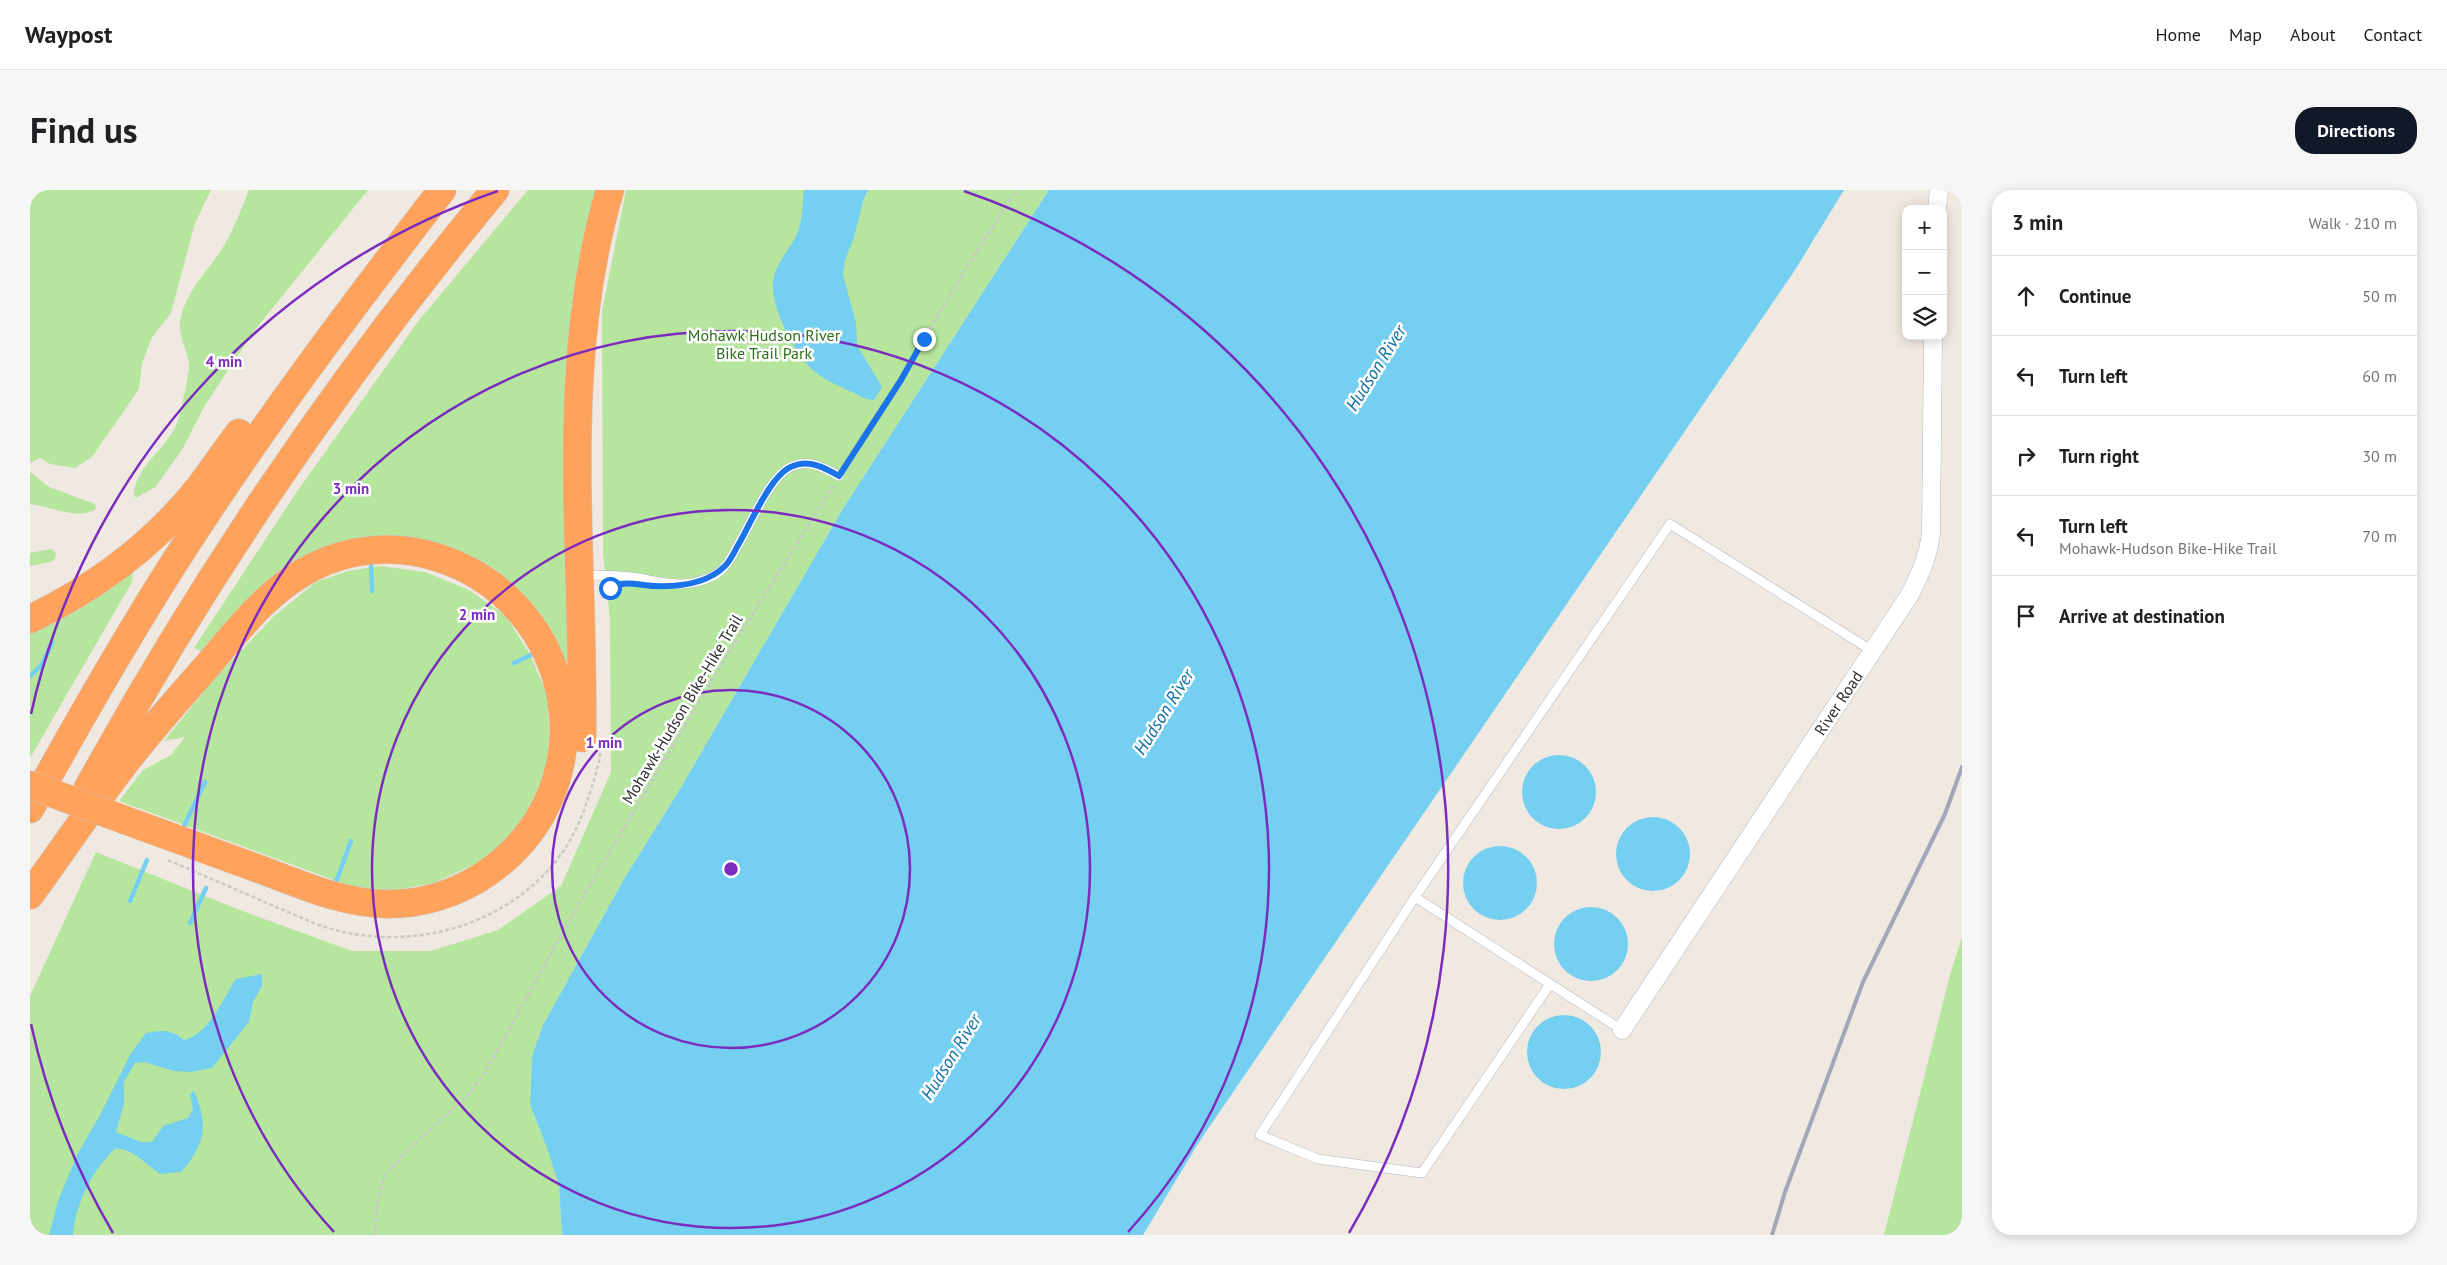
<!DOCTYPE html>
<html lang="en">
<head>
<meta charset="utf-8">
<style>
  body { margin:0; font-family:"PT Sans",sans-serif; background:#f6f6f6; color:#202124 }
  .controls { position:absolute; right:15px; top:15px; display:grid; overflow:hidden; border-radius:10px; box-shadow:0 2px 12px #0003 }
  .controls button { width:45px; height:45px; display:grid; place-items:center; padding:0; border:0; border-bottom:1px solid #e0e0e0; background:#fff; color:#202124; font:25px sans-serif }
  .stop { position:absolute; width:15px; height:15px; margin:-11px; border:4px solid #1a73e8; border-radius:50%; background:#fff }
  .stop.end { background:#1a73e8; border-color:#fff; box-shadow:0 1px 5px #0008 }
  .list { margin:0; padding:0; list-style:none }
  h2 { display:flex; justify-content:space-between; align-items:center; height:65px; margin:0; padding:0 20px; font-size:21px }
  h2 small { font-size:16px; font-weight:400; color:#757577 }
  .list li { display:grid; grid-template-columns:32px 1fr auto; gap:15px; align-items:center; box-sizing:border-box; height:80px; padding:0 20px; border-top:1px solid #e0e0e0 }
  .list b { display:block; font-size:19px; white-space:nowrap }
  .list p { margin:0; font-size:16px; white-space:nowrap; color:#757577 }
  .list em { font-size:16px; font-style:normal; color:#757577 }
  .icon { flex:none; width:28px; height:28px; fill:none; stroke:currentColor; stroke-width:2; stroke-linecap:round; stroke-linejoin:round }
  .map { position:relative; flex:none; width:1932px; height:1045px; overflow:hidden; border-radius:20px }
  header { display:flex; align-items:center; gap:30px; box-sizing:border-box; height:70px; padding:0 25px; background:#fff; border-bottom:1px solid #e0e0e0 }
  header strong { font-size:24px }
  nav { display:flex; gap:28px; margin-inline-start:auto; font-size:18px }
  .intro { display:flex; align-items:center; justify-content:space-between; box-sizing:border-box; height:120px; padding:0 30px }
  h1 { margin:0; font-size:35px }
  .button { padding:12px 22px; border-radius:20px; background:#111827; color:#fff; font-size:18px; font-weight:700 }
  main { display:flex; gap:30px; padding:0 30px }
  aside { flex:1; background:#fff; border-radius:20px; box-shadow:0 2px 12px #0003 }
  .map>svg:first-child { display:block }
  .green { fill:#b6e59e }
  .water { fill:#75cff0 }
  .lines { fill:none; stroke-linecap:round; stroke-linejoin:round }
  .stream { stroke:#75cff0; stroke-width:4.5 }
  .lane-casing { stroke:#b4b7c1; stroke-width:10 }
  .street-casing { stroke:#b4b7c1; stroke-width:19 }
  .highway-casing { stroke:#c9c9c9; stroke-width:29 }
  .path { stroke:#c9c9c9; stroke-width:2.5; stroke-dasharray:4 2.5; stroke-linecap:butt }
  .lane { stroke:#fff; stroke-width:9 }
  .street { stroke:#fff; stroke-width:18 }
  .highway { stroke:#ffa35c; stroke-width:28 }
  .rail { stroke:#a3a6b8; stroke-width:4 }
  .highway-bridge-casing { stroke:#c9c9c9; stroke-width:29; stroke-linecap:butt }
  .highway-bridge { stroke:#ffa35c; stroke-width:28 }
  .route { stroke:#1a73e8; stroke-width:6 }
  .ring { fill:none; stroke:#7b2cbf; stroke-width:2.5 }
  .labels { text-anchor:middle; stroke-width:5; stroke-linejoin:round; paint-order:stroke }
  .park-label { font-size:16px; fill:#2c6e1b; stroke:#fff }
  .street-label { font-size:16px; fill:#2e2e2e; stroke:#fff }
  .water-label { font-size:18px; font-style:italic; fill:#0d6fa3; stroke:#fff }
  .centre { fill:#7b2cbf; stroke:#fff; stroke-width:2.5 }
  .ring-label { font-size:15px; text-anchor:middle; font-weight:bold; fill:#7b2cbf; stroke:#fff; stroke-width:5; stroke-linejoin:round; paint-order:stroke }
</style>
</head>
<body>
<header>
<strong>Waypost</strong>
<nav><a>Home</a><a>Map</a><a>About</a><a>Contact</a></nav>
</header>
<div class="intro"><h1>Find us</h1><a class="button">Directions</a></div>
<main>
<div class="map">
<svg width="1932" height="1045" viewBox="0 0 1932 1045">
  <rect width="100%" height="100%" fill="#efe9e1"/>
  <path class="green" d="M0,0H181L165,33L141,123L121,149L112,174L109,199L62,267L45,278L20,274L10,268L0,273Z
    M219,0H338L224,141L175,215L152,260L125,297L106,308L104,305C105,276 138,258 148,231C151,223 160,179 159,172C156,158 148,144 150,131C156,99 181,79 196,52C205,36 212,18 219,0Z
    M498,0H567L561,17L550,66L540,130L535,189L541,486L532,468L496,409L328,352L175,463L164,458L266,303L390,129Z
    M596,0H1019L814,317L650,599L594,689L513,835L502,866L500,915L517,958L529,996L532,1045H0V806L66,662L207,719L322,761H401L468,740L531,696L581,582L580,430L573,362L572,121Z
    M0,282L19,297L65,314L66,319C48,331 20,316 0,314Z
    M21,359L26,363L25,369L20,372L0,376V363Z
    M351,376L395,382L439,400L476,426L501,466L518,508L519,549L516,575L507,601L485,643L451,671L404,693L360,701L323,697L89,611L113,580L141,565L155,547L134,551L183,490L244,426L286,392L318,381Z
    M103,378L102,392L0,568V443L77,397Z
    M1932,747V1045H1854L1920,785Z"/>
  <path class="water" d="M774,0H838L833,11L824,48L815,70L813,85L826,133L827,155L852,197L844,210C834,210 828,204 819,201C808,195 796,191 786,183C766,167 740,117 743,92C745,73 760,60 767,44C773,30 772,15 774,0Z
    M1019,0H1814L1765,80L1169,952L1113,1045H532L529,996L517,958L500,915L502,866L513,835L594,689L650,599L814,317Z
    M1492 602a37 37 0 1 1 74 0a37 37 0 1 1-74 0Z
    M1586 664a37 37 0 1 1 74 0a37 37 0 1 1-74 0Z
    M1433 693a37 37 0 1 1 74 0a37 37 0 1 1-74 0Z
    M1524 754a37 37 0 1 1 74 0a37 37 0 1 1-74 0Z
    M232,784V796L223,812L219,832L182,878L161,882L144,881L114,872L105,873L94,892V914L86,942L111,952H122L133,936L158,928L163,919L160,904L164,901C179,935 175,955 151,982L130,984C114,973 106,961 86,958C63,979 45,1014 43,1045H19L28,1011L48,963L69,927L101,863L116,843C132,840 142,839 154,850C180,843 192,810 206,789Z
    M1497 862a37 37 0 1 1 74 0a37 37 0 1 1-74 0Z"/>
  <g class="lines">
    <path class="stream" d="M341,373L342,401
      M484,473L505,463
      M0,486L11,476L22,453
      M154,636L175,592
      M306,692L321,651
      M100,711L117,670
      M160,733L176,698"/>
    <defs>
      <path id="lane" d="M551,385C568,385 584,385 601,387C632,391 652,401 683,386C695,380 701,368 707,357C720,336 740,284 763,276C779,269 795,278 809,286
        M1385,707L1230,945L1288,969L1392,983L1520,794
        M1592,840L1385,707L1640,334L1841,460"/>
      <g id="street">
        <path d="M1907,19L1909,0"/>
        <path id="s1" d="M1592,840L1879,406C1890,385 1898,367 1901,344L1903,146"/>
      </g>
      <path id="highway" d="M0,429C65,398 123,355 168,299C182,281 195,261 209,243
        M552,548C555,365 527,178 580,0
        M57,600C173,388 311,186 465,0
        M0,619C54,521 110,423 172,330C247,216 329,108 412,0
        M0,705C32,661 62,616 95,573C121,539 150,507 178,475C209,439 238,400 281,378C319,358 365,354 406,367C548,411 581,597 457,683C428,703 392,715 355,714C312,713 272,695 232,680C185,663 139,646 92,629"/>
    </defs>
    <use href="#lane" class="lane-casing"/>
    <use href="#street" class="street-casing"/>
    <use href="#highway" class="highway-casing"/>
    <path class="path" d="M815,277C874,186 926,90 987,0
      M572,408L582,397
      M138,670C174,686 210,701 246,717C262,723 279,732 295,737C380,764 480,736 532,663C552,634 561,601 570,568V559
      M345,1045L348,1008L355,985L378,960L438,905L456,881L541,727L698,464L803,296"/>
    <use href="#lane" class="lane"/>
    <use href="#street" class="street"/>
    <use href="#highway" class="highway"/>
    <path class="rail" d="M1742,1045L1755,1002L1833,792L1915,624L1932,577"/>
    <defs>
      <path id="highway-bridge" d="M0,595L92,629"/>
    </defs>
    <use href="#highway-bridge" class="highway-bridge-casing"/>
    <use href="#highway-bridge" class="highway-bridge"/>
  </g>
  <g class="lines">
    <path class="route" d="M580,398C596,390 607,395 624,396C649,397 677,394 695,376C700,371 704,363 707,357C720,336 740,284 763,276C779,269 795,278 809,286L871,190L894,149"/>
  </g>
  <g class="ring">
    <circle cx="701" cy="679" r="179"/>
    <circle cx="701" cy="679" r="359"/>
    <path d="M304 1042A538 538 0 1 1 1098 1042"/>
    <path d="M83 1043A717 717 0 0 1 1 834M1 524A717 717 0 0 1 468 1M934 1A717 717 0 0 1 1319 1043"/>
  </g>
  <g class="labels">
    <g class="park-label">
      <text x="734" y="151">Mohawk Hudson River<tspan x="734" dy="18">Bike Trail Park</tspan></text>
    </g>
    <g class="street-label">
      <text dy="6" stroke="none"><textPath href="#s1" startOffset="392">River Road</textPath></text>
      <text transform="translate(652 519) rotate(-59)" y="6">Mohawk-Hudson Bike-Hike Trail</text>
    </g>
    <g class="water-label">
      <text transform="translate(1346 178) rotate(-58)" y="6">Hudson River</text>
      <text transform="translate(1134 522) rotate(-58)" y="6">Hudson River</text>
      <text transform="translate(921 867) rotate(-58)" y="6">Hudson River</text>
    </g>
  </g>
  <circle cx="701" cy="679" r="8" class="centre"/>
  <g class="ring-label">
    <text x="194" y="177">4 min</text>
    <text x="321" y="304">3 min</text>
    <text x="447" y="430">2 min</text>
    <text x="574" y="558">1 min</text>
  </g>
</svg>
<div class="controls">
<button>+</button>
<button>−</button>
<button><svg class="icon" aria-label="layers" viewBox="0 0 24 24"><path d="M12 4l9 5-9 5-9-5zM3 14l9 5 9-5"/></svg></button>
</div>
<div class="stop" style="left:580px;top:398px"></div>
<div class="stop end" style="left:894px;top:149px"></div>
</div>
<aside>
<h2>3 min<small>Walk · 210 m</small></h2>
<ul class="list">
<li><svg class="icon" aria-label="ahead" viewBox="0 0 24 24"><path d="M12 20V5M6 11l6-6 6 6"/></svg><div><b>Continue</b></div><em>50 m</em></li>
<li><svg class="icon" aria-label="left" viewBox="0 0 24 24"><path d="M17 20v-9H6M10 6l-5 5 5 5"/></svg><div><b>Turn left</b></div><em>60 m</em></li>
<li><svg class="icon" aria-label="right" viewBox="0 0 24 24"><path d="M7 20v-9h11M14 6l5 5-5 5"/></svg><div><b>Turn right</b></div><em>30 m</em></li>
<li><svg class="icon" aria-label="left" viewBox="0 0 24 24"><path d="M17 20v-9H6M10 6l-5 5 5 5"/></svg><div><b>Turn left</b><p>Mohawk-Hudson Bike-Hike Trail</p></div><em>70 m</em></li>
<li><svg class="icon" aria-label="arrive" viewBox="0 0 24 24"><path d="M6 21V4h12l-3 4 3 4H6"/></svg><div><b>Arrive at destination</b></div></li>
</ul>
</aside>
</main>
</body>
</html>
